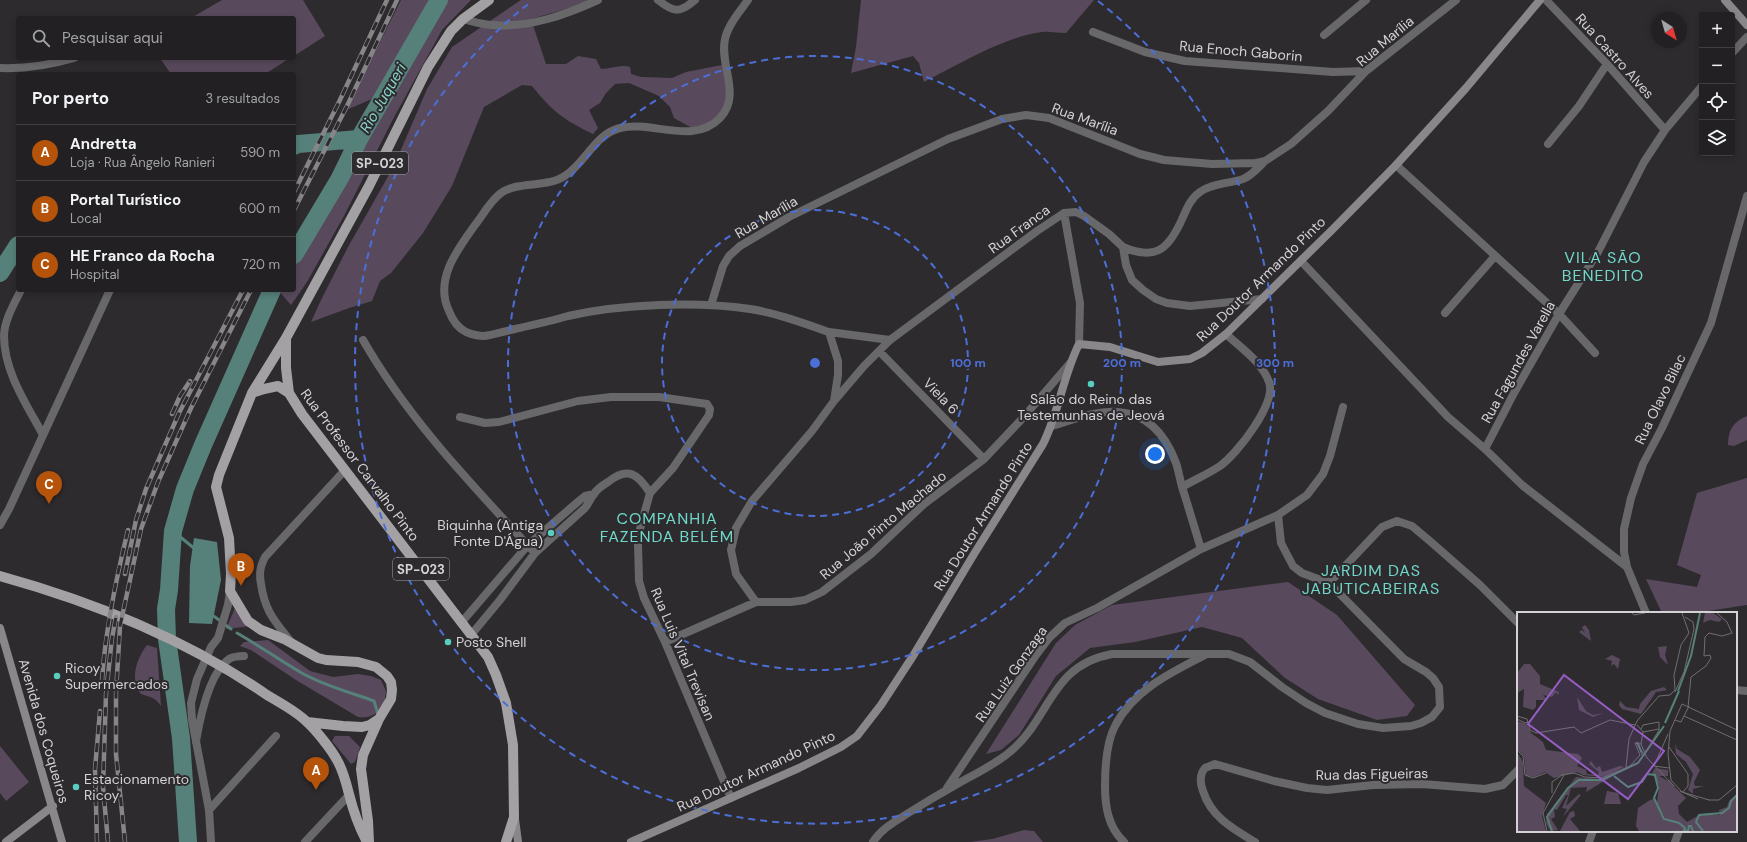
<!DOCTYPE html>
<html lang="pt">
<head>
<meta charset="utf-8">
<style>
  body { margin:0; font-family:"DM Sans",sans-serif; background:#2a282b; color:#f1f3f6 }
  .controls { position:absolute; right:12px; top:12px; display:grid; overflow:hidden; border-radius:4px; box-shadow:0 2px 6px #0003 }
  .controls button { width:36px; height:36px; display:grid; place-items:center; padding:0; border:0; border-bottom:1px solid #3f3e41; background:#222023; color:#f1f3f6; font:20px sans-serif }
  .compass { position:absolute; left:1651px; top:12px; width:36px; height:36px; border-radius:50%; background:#222023; box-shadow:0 2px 6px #0003; rotate:143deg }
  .you { position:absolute; left:1155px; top:454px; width:14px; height:14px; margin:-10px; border:3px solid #fff; border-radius:50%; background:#1a73e8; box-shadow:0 0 0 6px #1a73e833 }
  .badge { display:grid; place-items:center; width:26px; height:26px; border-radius:50%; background:#b45309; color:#fff; font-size:13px; font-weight:700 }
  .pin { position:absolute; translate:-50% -33px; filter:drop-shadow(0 1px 2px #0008) }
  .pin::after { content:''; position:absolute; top:21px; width:14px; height:12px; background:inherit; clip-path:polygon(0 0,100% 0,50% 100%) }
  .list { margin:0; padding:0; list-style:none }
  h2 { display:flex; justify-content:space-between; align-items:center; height:52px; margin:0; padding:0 16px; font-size:17px }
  h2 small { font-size:13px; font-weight:400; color:#a2a3a6 }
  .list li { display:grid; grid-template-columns:26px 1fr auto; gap:12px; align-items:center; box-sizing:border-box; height:56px; padding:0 16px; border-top:1px solid #3f3e41 }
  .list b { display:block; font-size:15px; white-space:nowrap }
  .list p { margin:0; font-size:13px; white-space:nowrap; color:#a2a3a6 }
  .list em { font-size:13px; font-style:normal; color:#a2a3a6 }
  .icon { flex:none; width:22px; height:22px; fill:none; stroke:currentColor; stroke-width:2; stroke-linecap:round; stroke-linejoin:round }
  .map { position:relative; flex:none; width:1747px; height:842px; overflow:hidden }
  .search { position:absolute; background:#222023; box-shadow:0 2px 6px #0003; left:16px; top:16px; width:280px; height:44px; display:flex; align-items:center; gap:10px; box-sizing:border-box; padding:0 14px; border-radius:4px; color:#a2a3a6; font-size:15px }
  .panel { position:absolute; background:#222023; box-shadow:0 2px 6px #0003; left:16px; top:72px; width:280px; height:220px; border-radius:4px }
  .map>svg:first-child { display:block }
  .green { fill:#584a5c }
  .water { fill:#56817a }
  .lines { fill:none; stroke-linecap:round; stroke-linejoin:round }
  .stream { stroke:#56817a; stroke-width:3 }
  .river { stroke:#56817a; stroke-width:18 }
  .minor { stroke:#686769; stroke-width:8 }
  .tertiary { stroke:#686769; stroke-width:8 }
  .secondary { stroke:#8a878b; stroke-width:8 }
  .primary { stroke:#a4a1a5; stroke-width:10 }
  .rail-casing { stroke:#878588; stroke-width:4.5 }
  .rail { stroke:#2e2b2f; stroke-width:3; stroke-dasharray:9; stroke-linecap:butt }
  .ring { fill:none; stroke:#4b6fd7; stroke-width:2; stroke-dasharray:7 5 }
  .poi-dot { fill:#59cebf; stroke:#2e2b2f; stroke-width:1.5 }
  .labels { text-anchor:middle; stroke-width:4; stroke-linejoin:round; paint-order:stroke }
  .shield { fill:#2e2b2f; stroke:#a2a0a2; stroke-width:1 }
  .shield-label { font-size:13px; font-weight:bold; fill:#d4d2d4 }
  .street-label { font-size:14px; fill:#d4d2d4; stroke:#2e2b2f }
  .poi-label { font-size:14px; fill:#d4d2d4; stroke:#2e2b2f; text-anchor:start }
  .water-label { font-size:15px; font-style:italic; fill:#87d4c8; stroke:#2e2b2f }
  .quarter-label { font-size:16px; letter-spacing:1px; fill:#6fd8c9; stroke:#2e2b2f }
  .inset-river { fill:none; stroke:#56817a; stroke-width:2 }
  .inset-road { fill:none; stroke:#706e71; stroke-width:1 }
  .view { fill:#965ec5; fill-opacity:0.15; stroke:#965ec5; stroke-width:2 }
  .inset-edge { fill:none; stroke:#d4d2d4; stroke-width:2 }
  .centre { fill:#4b6fd7; stroke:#2e2b2f; stroke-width:2 }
  .ring-label { font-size:12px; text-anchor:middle; font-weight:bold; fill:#4b6fd7; stroke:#2e2b2f; stroke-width:4; stroke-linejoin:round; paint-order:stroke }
</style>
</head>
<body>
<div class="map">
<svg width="1747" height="842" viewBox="0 0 1747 842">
  <rect width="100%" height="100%" fill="#2e2b2f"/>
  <path class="green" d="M222,0H303L325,36L294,56V18H191Z
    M401,0H471L442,30L392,121L345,214L307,282L291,305L278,290H294V262L344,180L364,138L385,100L379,96L346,110Z
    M521,0H591L583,4L531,19L546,64H566L578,56L596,59L601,69C611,69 621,64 630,67L631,74L641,77L672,78L686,72L722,65L728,83L727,102L722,113L703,127L692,128L674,118L670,107L659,96L629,83L615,84L606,93L600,103L589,110L598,128L593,134C564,120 552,111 532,86L522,85L484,107L452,186L423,233L391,273L380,281L372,301L349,308L311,322L322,298L348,247L394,166L427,89L452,47Z
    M861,0H1094L1066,33C1058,33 1049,31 1042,32C1006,36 957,65 924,82L919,63L913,56L851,73L856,47Z
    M160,58H290L265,74H171Z
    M1747,416V440L1734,446L1728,445C1728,430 1733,422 1747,416Z
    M1747,478V605L1695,613H1662L1646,579L1697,587L1701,575L1677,565L1697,493Z
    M1288,582L1337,615L1415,705L1407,716L1377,720L1318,699L1285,678L1242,638L1202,627L1135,642L1090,648L1056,676L1019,735L1001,750L986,754L1056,643L1075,625L1112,605Z
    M235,608L251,626L226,629Z
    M268,640L310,671L333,677L358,674L371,676L381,680L386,691L384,707C376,714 369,719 358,717L296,680L251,650L240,646L244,642Z
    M147,645L157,648L161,706C155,697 150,697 141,694C129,679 137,658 147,645Z
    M335,736H349L360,747L355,762L351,764L332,741Z
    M0,746L29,782L6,801L0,793Z
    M1024,830L1034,831L1043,842H970L992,839Z"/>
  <path class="water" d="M194,538L217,542L221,580L212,624L189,623L190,566Z"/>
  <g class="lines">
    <path class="stream" d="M173,531L195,549
      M212,615L222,622
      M224,624L231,629
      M237,633C258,645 278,659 300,672C322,685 349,692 374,701L378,714"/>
    <path class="river" d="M294,146L298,144L359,139
      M294,255L340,178L359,139L439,0
      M0,273L18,245
      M188,842L181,738L167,639L166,609L169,590L173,531L185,489L203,445L272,290"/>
    <path class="minor" d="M658,0C674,13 680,13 695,0
      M748,0C740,11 728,25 725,39C719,65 742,95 720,118C693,146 652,120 620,128C595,134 586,162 566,175C547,189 520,180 501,193C490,201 483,215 475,225C457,250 434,280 449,311C452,319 458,328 466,332C471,334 478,336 484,336C494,335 505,331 515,329C533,325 551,321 568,316C621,304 696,301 750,309C776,313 803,323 829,332L838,361V375L834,401L812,431L752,501L736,528L731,550L736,574L756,602
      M1546,0L1607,64L1665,130
      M463,19C472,21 483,25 493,25C529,28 565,15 598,0
      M1093,32L1145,52L1185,61L1333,72L1366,71
      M1324,35L1366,0
      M1732,53L1747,37
      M0,68C25,69 50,65 74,58
      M1548,144L1579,106L1607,64
      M1396,165L1559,314L1595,353
      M1064,213L1080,303L1079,344
      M1123,247C1157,262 1170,247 1183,217C1187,208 1191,198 1200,192C1212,183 1229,184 1243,179C1251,176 1258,168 1264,162
      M1301,261L1448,417L1485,449L1522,485L1627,567
      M21,290C14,304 4,321 4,336C4,372 27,405 43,435
      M711,305L723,266L729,256L740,246L789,217L948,139L1002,119L1026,115L1049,118L1140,154L1164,160L1212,164L1256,163L1265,161L1291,144L1328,111L1366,71L1456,0
      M1445,313L1495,256
      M829,332L890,340
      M363,340C409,420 473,486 535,553
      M879,351L984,459
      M835,400L864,366L890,340L1037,231L1064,213L1076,212L1084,216L1109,234L1123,247L1126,265L1132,280L1143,290L1156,299L1167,303L1190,306L1262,299
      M460,417L485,423L499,422L578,401L611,397H659L707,404L710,409L709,415L673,468L650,493
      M1052,426C1073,420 1096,410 1118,412C1148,414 1166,436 1176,463C1179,472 1180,481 1183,490C1189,509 1195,529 1201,549
      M1485,449L1514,393L1559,314L1598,252L1644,162L1665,130L1702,86
      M1182,487C1194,480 1208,474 1220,466C1237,454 1277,403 1269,382C1262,362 1241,348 1226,334
      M0,525L9,509L110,290
      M1329,583L1382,527L1397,521L1412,526L1431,542L1480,585L1518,623
      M1646,613L1627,567L1624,552V529L1631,498L1643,464L1662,428L1711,323L1747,196
      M461,623L528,545L580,500L585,496L594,494
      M471,635L500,600L535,553L585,508C589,503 590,499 594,494C597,489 603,485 608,482C628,466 638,474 650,493L640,529L638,544L639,581L644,598L665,642L731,798
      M291,642C275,621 265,612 261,584C259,573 260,567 265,557L345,470
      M665,642L756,602H791L805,600L822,592L871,554L924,504L984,459L1021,420L1071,362
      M1736,690L1747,691
      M196,741C200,718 209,673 229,659C234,656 239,656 244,656
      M947,788L1036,655L1049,638L1065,623L1097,608L1201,549L1278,515L1307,495L1323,474L1330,456L1343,407
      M209,810L276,736
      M305,842L349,795
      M873,842C882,828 896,821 910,812C926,802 943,792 959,783C977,773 996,764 1011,751C1051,717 1051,665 1112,654H1229L1250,662L1282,687L1306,703L1325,713L1358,724L1383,728L1411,726L1421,723L1432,717L1440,707L1439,687L1433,678L1426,672L1404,659L1329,583L1302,573L1293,566L1281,543L1278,515
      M1124,842C1108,827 1105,806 1105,786C1105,767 1106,743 1115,726C1133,690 1172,672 1205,655
      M1255,842C1233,829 1211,817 1203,791C1200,783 1199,775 1205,768L1215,764L1274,781L1307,788L1327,790L1373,785L1422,784L1485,789L1503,785L1518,770
      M1589,842L1593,831
      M1675,842L1679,831"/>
    <path class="tertiary" d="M211,842L209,810L192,720L191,703L197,679L211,647L218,638L228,605L230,591"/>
    <path class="secondary" d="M1725,0L1747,25
      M0,628L62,842
      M515,819L518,842
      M6,842L53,806
      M631,842L799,768L841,747L857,736L881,705L913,656L974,554L1043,444C1059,412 1063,376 1079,344L1110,347L1158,362L1190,359L1202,353L1226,334L1332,230L1396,165L1466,88L1540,0"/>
    <path class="primary" d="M286,338V368L289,393L302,414L488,657L496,675L506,703L513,745L514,817L506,842
      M252,393L264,389L278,386L289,393
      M0,576C94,602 186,639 267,695C280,703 296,711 307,722C316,730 331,749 337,760C343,770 346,782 349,794C353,810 359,827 367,842
      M307,722L343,726L362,727L370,725L379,719L391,699L392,690L391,682L387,676L376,667L358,662L326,660L318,658L284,639L261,630L248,621L230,591L231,574L229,538L216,487L219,475L252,393L286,338L369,186L428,67L451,31L463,19L489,0
      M369,842L368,821L361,769L363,755L379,719"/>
    <defs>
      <path id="rail" d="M294,192L339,102L387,0
        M294,210L347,106L397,0
        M172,414L180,396L190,381
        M125,574L136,520L146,489L179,413L243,290
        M102,681C105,630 116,579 128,530
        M97,842L95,769L100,711
        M108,842L103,787L106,694L112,638L116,617
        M125,842L116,754V692L120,626L141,529L158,482L191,408L251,290"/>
    </defs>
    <use href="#rail" class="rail-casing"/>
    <use href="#rail" class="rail"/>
  </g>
  <g class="ring">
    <circle cx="815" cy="363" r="153"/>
    <circle cx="815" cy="363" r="307"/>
    <path d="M1098 1A460 460 0 1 1 532 1"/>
  </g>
  <g class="poi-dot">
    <circle cx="1091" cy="384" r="4"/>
    <circle cx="551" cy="533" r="4"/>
    <circle cx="448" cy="642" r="4"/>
    <circle cx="57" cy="676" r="4"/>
    <circle cx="76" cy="787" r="4"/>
  </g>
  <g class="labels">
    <g class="shield">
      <rect x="352" y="152" width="56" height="22" rx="3"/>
      <rect x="393" y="558" width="56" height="22" rx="3"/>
    </g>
    <g class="shield-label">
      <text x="380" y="168">SP-023</text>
      <text x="421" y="574">SP-023</text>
    </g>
    <g class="street-label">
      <text transform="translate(1385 41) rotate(-40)" y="5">Rua Marília</text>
      <text transform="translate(1241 51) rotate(5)" y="5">Rua Enoch Gaborin</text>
      <text transform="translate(1615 56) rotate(48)" y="5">Rua Castro Alves</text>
      <text transform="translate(1085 119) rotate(20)" y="5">Rua Marília</text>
      <text transform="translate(766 217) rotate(-30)" y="5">Rua Marília</text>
      <text transform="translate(1019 229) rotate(-36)" y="5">Rua Franca</text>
      <text transform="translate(1261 279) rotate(-44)" y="5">Rua Doutor Armando Pinto</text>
      <text transform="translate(1518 362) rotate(-61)" y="5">Rua Fagundes Varella</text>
      <text transform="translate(941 396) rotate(46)" y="5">Viela 6</text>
      <text transform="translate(1660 399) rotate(-64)" y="5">Rua Olavo Bilac</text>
      <text transform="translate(360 465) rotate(53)" y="5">Rua Professor Carvalho Pinto</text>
      <text transform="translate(983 516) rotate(-58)" y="5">Rua Doutor Armando Pinto</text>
      <text transform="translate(883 525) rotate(-40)" y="5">Rua João Pinto Machado</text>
      <text transform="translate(683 654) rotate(67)" y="5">Rua Luis Vital Trevisan</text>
      <text transform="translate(1011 674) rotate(-55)" y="5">Rua Luiz Gonzaga</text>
      <text transform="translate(44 731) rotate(74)" y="5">Avenida dos Coqueiros</text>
      <text transform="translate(756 771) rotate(-25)" y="5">Rua Doutor Armando Pinto</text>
      <text transform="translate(1372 774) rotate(-1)" y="5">Rua das Figueiras</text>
    </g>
    <g class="poi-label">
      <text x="1091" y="404" text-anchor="middle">Salão do Reino das<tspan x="1091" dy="16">Testemunhas de Jeová</tspan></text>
      <text x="543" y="530" text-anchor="end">Biquinha (Antiga<tspan x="543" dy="16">Fonte D'Água)</tspan></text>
      <text x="456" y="647">Posto Shell</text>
      <text x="65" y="673">Ricoy<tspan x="65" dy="16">Supermercados</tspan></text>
      <text x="84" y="784">Estacionamento<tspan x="84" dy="16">Ricoy</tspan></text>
    </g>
    <g class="water-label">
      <text transform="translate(383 98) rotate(-60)" y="5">Rio Juqueri</text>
    </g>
    <g class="quarter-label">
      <text x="1603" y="263">VILA SÃO<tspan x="1603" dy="18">BENEDITO</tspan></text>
      <text x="667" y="524">COMPANHIA<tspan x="667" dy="18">FAZENDA BELÉM</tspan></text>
      <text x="1371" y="576">JARDIM DAS<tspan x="1371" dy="18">JABUTICABEIRAS</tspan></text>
    </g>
  </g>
  <g transform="translate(1517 612)">
    <rect width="220" height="220" fill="#2e2b2f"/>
    <path d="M188,1H196L205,7L202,10L193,8L186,11ZM68,13L72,18L74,29L62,20L65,18L68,21L65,15ZM150,34L148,43L151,53L143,45L141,35ZM95,43L103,47L101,57L97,52L94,54L95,49L88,47ZM7,52H13L23,64V72L42,80L41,83L39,80L35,85L26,83L30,88H19V95L16,98L6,95L7,77L0,81V61ZM147,75L150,78L139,80L124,102L105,97L102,93L103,89L109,95L122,97L123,92L134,79ZM60,85L69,99L76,103L87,101L76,105L62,98ZM0,109L10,112L14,121L26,130L29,138L61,142L65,146L60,154L69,158L70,162L81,163L82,160L72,152L74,149L79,156L83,154L85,160L103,154L107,155L87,165L66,163L60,160L37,166L28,160L17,165L9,164L7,144L0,137ZM158,132L160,137L173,145L183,158L177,170L178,174H187L176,177V182L171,178L176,162L169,150L159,142ZM0,140L6,150L7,174L29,191L25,204L29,219H0ZM138,156L151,158V164H142L151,169L153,168L155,172L169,186L161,194L162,202L170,210L184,202L203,203L202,198L210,195L212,189L220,182V219H122L119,214L121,196L133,188L137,187L146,206L149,208L140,191L142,174L135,161ZM107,157L69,180L70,175L54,176L49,194L62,182L64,183L46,205L50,197L45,196L51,183H49L40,198L37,197L38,205L34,207L41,218L33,219L29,211L30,202L59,165L83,167ZM90,179L101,181L104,192H87ZM57,199L58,204L53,207L63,219H43L53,200Z" fill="#584a5c"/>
    <path class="inset-river" d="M161,79L174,44L183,1M148,111L162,79M120,130L125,141M97,164L111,175L125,170L130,162L138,163L141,176L137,186L147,207L162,211L168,216L167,218L171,219L172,214H174L176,219M35,219L30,205L51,176L62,168H85L121,151L147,114M186,219L179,210L182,203L205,201L212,196L214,189L220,183"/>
    <path class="inset-road" d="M115,1L117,3L128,1M158,80L167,60L177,17L176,10L168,5M171,95L174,65L189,54L194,46L193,43L187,44L188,25L192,21L205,24L215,21L210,10L200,1M0,104L10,107L13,118L19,121L57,115L64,121L93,108L118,113M167,104L220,128M0,107L8,111L12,110M158,108L164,110L172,94M120,113L126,120L124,132L130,146L157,174M126,120L142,117M151,122L137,154L152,156M152,135L171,162V174L166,180M0,138L6,144L8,163L16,166L29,161M124,143L130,138L142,118V110L126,113L124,117M109,155L112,127L120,109L142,84L153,83L158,78L157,63L164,33L172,21L165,1M163,179L181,187M35,181V170L45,163L57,161L68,165L85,166L113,154L123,143L118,131L124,132M191,188H202L220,173M192,188L165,180L154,168L151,142L153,119L165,92L220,118M30,219L26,201L47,163"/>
    <path class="view" d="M47,63L147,139L111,187L11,112Z"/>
    <rect width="220" height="220" class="inset-edge"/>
  </g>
  <circle cx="815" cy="363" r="6" class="centre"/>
  <g class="ring-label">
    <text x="968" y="367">100 m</text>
    <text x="1122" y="367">200 m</text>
    <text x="1275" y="367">300 m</text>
  </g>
</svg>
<div class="controls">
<button>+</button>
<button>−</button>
<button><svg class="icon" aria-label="locate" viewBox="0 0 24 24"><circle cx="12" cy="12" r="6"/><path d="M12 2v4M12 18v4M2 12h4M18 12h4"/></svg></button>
<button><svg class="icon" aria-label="layers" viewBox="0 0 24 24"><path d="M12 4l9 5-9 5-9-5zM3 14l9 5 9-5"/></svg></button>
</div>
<svg class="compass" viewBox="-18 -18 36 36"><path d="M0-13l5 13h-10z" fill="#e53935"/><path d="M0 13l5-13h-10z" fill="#a2a3a6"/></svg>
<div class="you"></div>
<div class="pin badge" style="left:316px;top:790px">A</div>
<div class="pin badge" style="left:241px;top:586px">B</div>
<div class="pin badge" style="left:49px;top:504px">C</div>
<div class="search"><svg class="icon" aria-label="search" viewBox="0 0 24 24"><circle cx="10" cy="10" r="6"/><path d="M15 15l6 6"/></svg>Pesquisar aqui</div>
<section class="panel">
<h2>Por perto<small>3 resultados</small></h2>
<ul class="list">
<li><span class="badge">A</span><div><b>Andretta</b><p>Loja · Rua Ângelo Ranieri</p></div><em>590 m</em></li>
<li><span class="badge">B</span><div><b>Portal Turístico</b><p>Local</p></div><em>600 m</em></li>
<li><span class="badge">C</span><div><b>HE Franco da Rocha</b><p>Hospital</p></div><em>720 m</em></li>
</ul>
</section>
</div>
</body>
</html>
